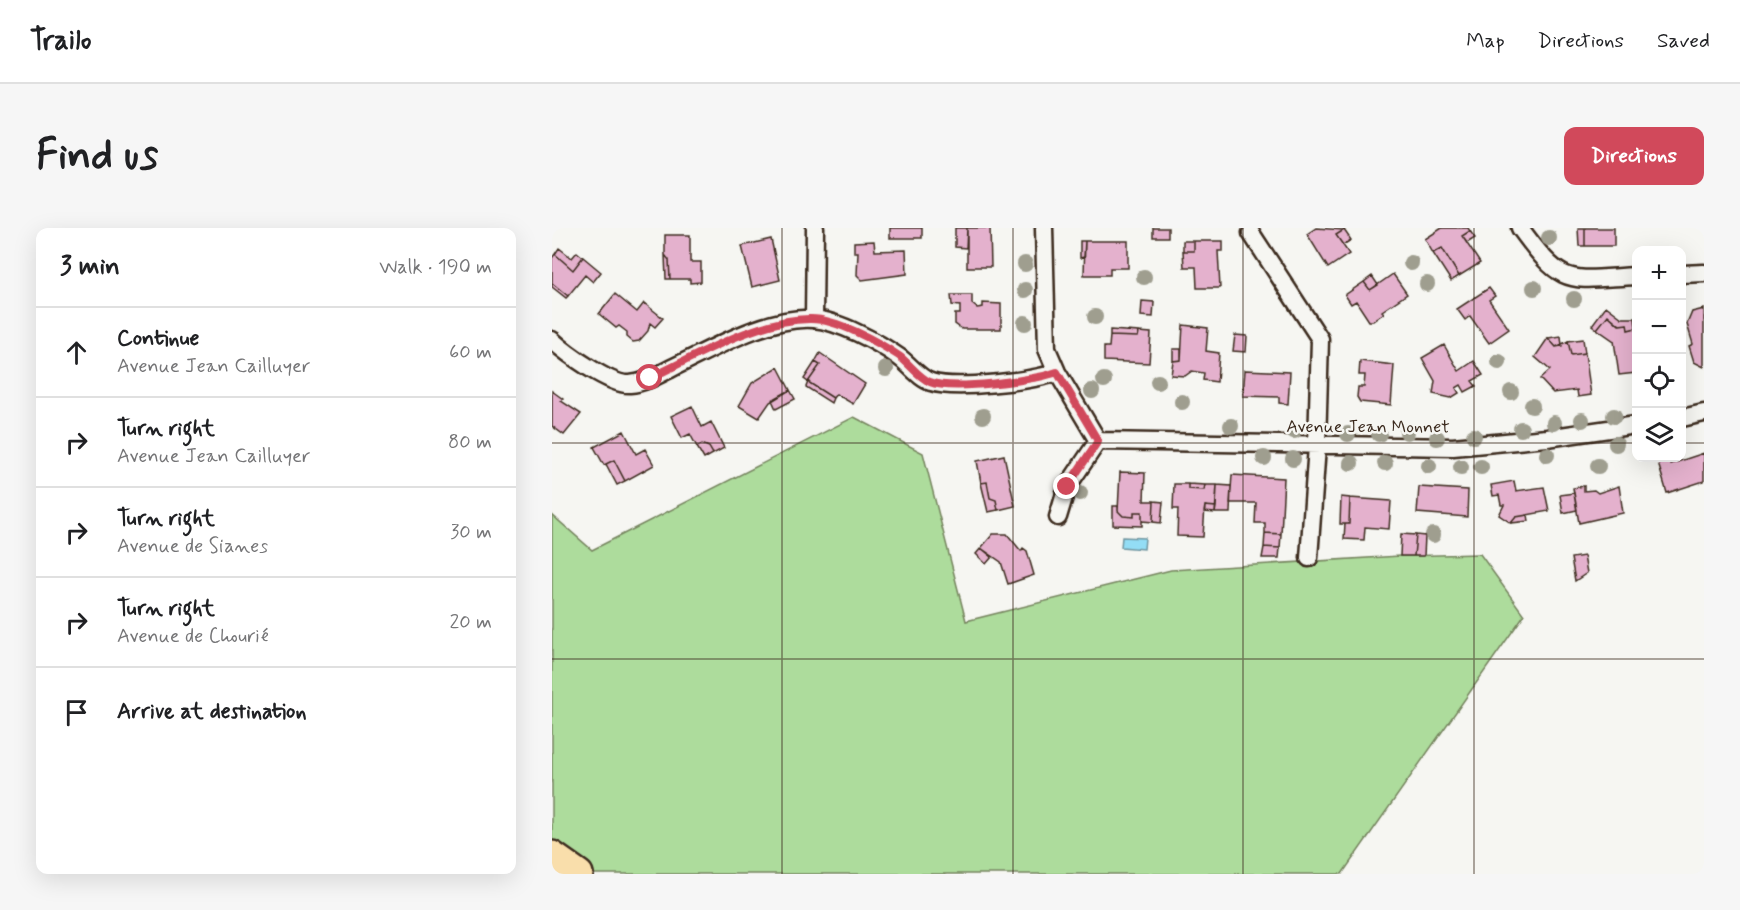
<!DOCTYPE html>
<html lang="en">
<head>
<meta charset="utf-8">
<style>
  body { margin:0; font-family:Mynerve,sans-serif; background:#f6f6f6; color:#202124 }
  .controls { position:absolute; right:18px; top:18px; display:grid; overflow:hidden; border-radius:12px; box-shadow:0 6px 24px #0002 }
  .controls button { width:54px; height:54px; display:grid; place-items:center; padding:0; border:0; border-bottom:2px solid #e0e0e0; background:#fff; color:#202124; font:30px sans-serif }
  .stop { position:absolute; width:18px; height:18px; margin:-14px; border:4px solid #d1495b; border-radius:50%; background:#fff }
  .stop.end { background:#d1495b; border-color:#fff; box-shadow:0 2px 6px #0008 }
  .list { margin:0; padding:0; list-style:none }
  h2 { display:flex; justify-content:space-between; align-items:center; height:78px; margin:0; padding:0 24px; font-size:26px }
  h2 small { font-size:20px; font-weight:400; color:#757577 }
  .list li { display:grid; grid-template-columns:39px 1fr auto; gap:18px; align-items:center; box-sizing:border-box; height:90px; padding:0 24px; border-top:2px solid #e0e0e0 }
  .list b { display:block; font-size:22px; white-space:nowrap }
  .list p { margin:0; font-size:20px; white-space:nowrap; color:#757577 }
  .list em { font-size:20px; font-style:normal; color:#757577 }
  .icon { flex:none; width:33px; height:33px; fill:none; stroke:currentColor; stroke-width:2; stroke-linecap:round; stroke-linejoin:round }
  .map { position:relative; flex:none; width:1152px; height:646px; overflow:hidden; border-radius:12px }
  header { display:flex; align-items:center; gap:36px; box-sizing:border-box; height:84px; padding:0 30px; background:#fff; border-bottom:2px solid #e0e0e0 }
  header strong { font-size:28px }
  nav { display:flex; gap:33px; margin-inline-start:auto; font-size:21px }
  .intro { display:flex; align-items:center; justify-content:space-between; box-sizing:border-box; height:144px; padding:0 36px }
  h1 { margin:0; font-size:42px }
  .button { padding:15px 27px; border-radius:12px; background:#d1495b; color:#fff; font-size:21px; font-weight:700 }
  main { display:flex; gap:36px; padding:0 36px }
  aside { flex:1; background:#fff; border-radius:12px; box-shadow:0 6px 24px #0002 }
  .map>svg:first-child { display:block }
  .green { fill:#addc9c; stroke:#74835d; stroke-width:1.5 }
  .water { fill:#93ddf5; stroke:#70959f; stroke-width:1.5 }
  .building { fill:#e4b1cd; stroke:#3b2a1e; stroke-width:1.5 }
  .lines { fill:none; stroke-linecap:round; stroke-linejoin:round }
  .street-casing { stroke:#3b2a1e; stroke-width:21 }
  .primary-casing { stroke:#3b2a1e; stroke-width:32 }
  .street { stroke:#f6f6f2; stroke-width:16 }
  .primary { stroke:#f9deab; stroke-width:27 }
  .tree { fill:#9f9e8f }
  .route { stroke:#d1495b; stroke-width:8 }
  .grid { fill:none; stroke:#3b2a1e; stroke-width:1.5; stroke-opacity:0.55 }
  .labels { text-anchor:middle; stroke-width:5; stroke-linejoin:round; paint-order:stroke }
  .street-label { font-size:18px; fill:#3b2a1e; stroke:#f6f6f2 }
</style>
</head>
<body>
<header>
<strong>Trailo</strong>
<nav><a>Map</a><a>Directions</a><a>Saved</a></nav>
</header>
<div class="intro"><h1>Find us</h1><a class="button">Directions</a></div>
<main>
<aside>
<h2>3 min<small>Walk · 190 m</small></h2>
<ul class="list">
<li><svg class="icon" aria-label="ahead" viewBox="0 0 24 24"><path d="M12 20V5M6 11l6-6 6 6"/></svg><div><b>Continue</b><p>Avenue Jean Cailluyer</p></div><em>60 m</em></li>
<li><svg class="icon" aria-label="right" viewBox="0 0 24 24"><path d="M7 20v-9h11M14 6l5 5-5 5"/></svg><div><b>Turn right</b><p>Avenue Jean Cailluyer</p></div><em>80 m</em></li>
<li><svg class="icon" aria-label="right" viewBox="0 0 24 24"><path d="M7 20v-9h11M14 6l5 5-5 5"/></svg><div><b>Turn right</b><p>Avenue de Sianes</p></div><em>30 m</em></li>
<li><svg class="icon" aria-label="right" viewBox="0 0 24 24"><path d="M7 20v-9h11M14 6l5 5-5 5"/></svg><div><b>Turn right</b><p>Avenue de Chourié</p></div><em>20 m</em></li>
<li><svg class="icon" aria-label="arrive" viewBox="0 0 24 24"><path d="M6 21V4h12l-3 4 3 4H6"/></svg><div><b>Arrive at destination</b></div></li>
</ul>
</aside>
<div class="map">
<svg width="1152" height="646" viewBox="0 0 1152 646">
  <rect width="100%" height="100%" fill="#f6f6f2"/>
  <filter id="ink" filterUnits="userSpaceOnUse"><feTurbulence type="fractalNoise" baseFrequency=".0167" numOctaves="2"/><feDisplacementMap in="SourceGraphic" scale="12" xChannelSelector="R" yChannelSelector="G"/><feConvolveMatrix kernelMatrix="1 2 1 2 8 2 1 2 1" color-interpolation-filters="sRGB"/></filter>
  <g filter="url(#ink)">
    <path class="green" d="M302,189L371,225L414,393L619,342L848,328L928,326L972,387L790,646H0V287L40,322Z"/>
    <path class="water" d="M570,309L593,310L592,321L569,319Z"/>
    <path class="building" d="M338,0H370V10H338Z
      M403,0H415L414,20L403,19Z
      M415,0H438L439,39H415Z
      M601,0H616V9H601Z
      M764,0L792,2L784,7L797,26L776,40L755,6Z
      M890,0H916L918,3L910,8L928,35L907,48L890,20L881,25L873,11Z
      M1026,0H1033V18H1027Z
      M1033,0H1062V18H1033Z
      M792,2L799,12L791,17L784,7Z
      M918,3L923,10L915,15L910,8Z
      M113,7H138V34H149V54L138,55V51H118L117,32L113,27Z
      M219,11L228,52L200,59L190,18Z
      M322,13L323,23L354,22L355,46L310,52L305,47L306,24H302V14Z
      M528,13H533L532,29L528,30Z
      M533,13H576V40H558V47H532Z
      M631,13H642V23H631Z
      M642,13H671V23H666L668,60H645L644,39H632L631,23H642Z
      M7,20L20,30L25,24L31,29L21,42L3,26Z
      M890,20L907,48L899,53L881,25Z
      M3,26L21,42L31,29L49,44L41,54L33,47L16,68L0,55V30Z
      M113,27L117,32L118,51H114Z
      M841,46L855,66L830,83L832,85L821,93H817L804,73L799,76L793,67L812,54L818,62Z
      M820,48L826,57L818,62L812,54Z
      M0,55L16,68L14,70L0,59Z
      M937,60L943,68L937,72L957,101L937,115L918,88L913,92L905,81Z
      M63,66L85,84L92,75L111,90L103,99L98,95L96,103L87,113L81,114L75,109V104L67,98L64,100L47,86Z
      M399,67H420V76L425,80L431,79V75L449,76V101H410L403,96V86H408V78L400,77Z
      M590,73L602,74L601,89L589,88Z
      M1054,78L1070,90H1083L1084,100L1076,102L1075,96L1067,97L1056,87L1045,101L1040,97Z
      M1152,81V139L1142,134L1137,118L1141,116L1135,96L1140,84Z
      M1056,87L1068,97L1075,96L1076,102L1084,100V145L1067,147L1062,113L1045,101Z
      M631,97L656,100L654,123L667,125L665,154L651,152L652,145L640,143L633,148L619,147L621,133L629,132Z
      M558,102L587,104L586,109L558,108Z
      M587,104L599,105L597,135L552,133V119H557L558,108L586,109Z
      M683,107L695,108L694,124L681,123Z
      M1009,108L1010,118L1004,119L996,110Z
      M996,110L1004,119L1016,113L1019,127L1033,125L1039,167L1026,169L1025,162L1001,165L988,151L998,142L983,129Z
      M1031,111L1033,125L1019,127L1016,113Z
      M892,117L907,143L922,133L931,147L920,153L924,158L913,164L909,157L904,160L907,165L899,170L881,166L883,153L870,130Z
      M621,121H629V132L621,133Z
      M268,125L313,156L301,176L284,166L281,170L256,154L268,137L263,134Z
      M808,133L842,137L839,177L808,174L805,169L806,159H812L813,147H807Z
      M263,134L268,137L256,154L252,151Z
      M226,139L238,162L218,174L207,190L187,178L200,155Z
      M693,142L738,144L736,176L727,175V169L691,168Z
      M256,154L281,170L279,175L254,159Z
      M238,162L243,171L224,181L220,172Z
      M0,163L11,171L9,173L29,186L12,207L0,198Z
      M140,178L150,199L159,194L172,220L161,226L157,219L150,216L145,219L138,206L130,210L119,188Z
      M72,203L84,226L93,221L102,237L73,253L62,232L52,237L42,219Z
      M150,216L157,219L161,226L152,231L145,219Z
      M1152,225V253L1115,265L1106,235L1118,231L1119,236Z
      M452,227L463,278L446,282L444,272L438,270L435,254L429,255L425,233Z
      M62,232L73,253L65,257L54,236Z
      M568,244L593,245L592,273H602L601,294L590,293V284H582V289L571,288L566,283Z
      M680,247L732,250L729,306L713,305V295H703L704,275H678Z
      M962,253L964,263L992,259L997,283L964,289L959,295L947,287L952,277H949L947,267L941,268L939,257Z
      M435,254L438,270L444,272L446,282L436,284L429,255Z
      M622,256H636V261L652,262L653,257H665L664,279L653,278L651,309L625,308L626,281H621Z
      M636,256L653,257L652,262L636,261Z
      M665,257L679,258L678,285H663Z
      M1032,258V263L1042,262L1046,265L1067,258L1071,285L1027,295L1021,260Z
      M867,259L916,262L915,289L865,285Z
      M1022,265L1025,282L1011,285L1008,267Z
      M789,269L798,270L797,296H788Z
      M798,270L839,273L837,301L813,299L812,312L792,311L793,296H797Z
      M602,273L611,274L609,295L601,294Z
      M561,278H566V283L571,288L582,289V284H590V298L561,297Z
      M653,278L664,279L663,285L652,284Z
      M976,287L977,293L959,295L964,289Z
      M713,305L729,306L728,320L712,319Z
      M441,306H455L469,323L471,320L475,323L482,347L456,356L449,334L429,320Z
      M849,306L864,307L862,328H848Z
      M864,307L873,308L872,328H862Z
      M712,319L728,320L727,330H710Z
      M429,320L440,329L434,336L424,326Z
      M1032,328L1035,345L1023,353L1019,330Z"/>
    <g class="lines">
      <defs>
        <path id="street" d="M492,0L495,121L505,144L546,213
          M968,0C1012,60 1014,52 1084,48
          M699,5L768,111L765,218L757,330
          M1130,46L1152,45
          M262,91L263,0
          M0,112C14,125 59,158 78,156C93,155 108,146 120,140C160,121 216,88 261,91C287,93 326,114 347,129C357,136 368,151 379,154C403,162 482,153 505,144
          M1130,190L1152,185
          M546,213L901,219L995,210L1084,197
          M506,289L515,259L546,213"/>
        <path id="primary" d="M0,627L27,646"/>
      </defs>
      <use href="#street" class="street-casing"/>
      <use href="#primary" class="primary-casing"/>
      <use href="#street" class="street"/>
      <use href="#primary" class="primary"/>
    </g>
    <g class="tree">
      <circle cx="997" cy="10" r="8"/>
      <circle cx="859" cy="35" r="8"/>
      <circle cx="473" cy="36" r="8"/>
      <circle cx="592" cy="49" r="8"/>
      <circle cx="875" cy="56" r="8"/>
      <circle cx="982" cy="60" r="8"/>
      <circle cx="473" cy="62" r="8"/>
      <circle cx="1022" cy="71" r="8"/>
      <circle cx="543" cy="89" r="8"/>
      <circle cx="473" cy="95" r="8"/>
      <circle cx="947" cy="134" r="8"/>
      <circle cx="334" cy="141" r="8"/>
      <circle cx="552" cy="152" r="8"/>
      <circle cx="606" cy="154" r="8"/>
      <circle cx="540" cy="163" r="8"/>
      <circle cx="959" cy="164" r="8"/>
      <circle cx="630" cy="174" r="8"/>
      <circle cx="980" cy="178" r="8"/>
      <circle cx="431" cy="188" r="8"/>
      <circle cx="1062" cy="188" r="8"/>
      <circle cx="1030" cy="192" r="8"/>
      <circle cx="1002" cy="195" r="8"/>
      <circle cx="679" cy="198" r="8"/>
      <circle cx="969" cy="201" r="8"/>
      <circle cx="742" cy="203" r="8"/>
      <circle cx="855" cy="204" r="8"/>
      <circle cx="796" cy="206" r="8"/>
      <circle cx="827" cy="206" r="8"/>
      <circle cx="922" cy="208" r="8"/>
      <circle cx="885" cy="210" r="8"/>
      <circle cx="1064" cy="216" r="8"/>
      <circle cx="995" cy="227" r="8"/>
      <circle cx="712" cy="230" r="8"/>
      <circle cx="741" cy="231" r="8"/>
      <circle cx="799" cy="235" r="8"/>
      <circle cx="833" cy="235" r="8"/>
      <circle cx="877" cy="238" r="8"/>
      <circle cx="1046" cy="238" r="8"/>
      <circle cx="909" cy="239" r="8"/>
      <circle cx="929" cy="239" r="8"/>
      <circle cx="528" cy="265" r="8"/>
      <circle cx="881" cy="307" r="8"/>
    </g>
  </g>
  <g class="lines" filter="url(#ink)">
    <path class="route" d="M98,150C145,128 207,90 259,91C285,91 326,114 347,128C357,135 367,150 378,154C400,163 483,152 505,144L546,213L515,259"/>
  </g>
  <path class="grid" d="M230,0V646M461,0V646M691,0V646M922,0V646M0,215H1084M1130,215H1152M0,431H1152"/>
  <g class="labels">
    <g class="street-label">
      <text x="816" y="204">Avenue Jean Monnet</text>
    </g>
  </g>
</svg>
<div class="controls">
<button>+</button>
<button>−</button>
<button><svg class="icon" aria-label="locate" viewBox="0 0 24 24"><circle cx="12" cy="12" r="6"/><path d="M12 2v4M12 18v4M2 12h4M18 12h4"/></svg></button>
<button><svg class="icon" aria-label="layers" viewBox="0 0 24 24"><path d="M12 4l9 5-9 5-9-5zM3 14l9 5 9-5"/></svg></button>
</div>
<div class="stop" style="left:98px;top:150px"></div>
<div class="stop end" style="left:515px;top:259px"></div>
</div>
</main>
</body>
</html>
